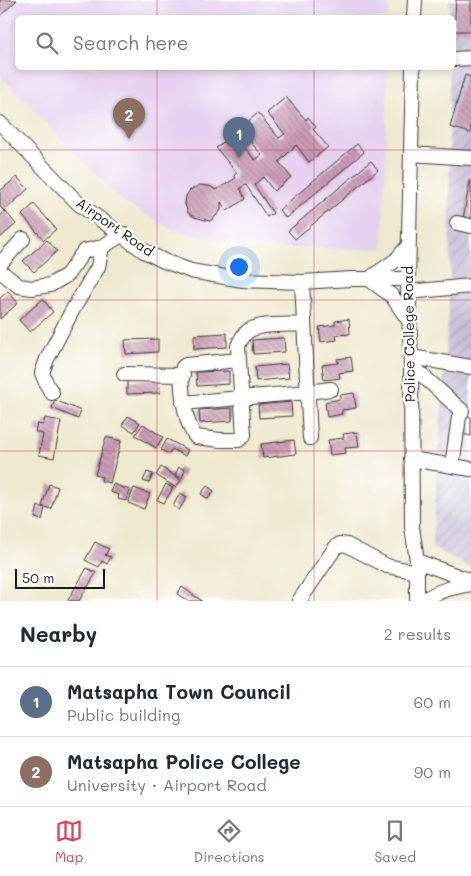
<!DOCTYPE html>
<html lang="en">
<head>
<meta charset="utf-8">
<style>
  body { margin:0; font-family:Mali,sans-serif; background:#f2f2f3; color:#1f2937 }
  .scale { position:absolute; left:15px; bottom:12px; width:90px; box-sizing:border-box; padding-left:5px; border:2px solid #1c1c1c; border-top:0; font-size:14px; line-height:18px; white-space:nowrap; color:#1c1c1c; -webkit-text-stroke:4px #fff; paint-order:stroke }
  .you { position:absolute; left:238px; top:266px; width:18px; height:18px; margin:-12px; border:4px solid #fff; border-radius:50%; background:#1a73e8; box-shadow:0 0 0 8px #1a73e833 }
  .badge { display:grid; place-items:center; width:32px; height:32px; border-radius:50%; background:#d1495b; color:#fff; font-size:16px; font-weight:700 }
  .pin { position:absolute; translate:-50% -41px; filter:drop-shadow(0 1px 2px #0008) }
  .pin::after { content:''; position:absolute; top:26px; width:18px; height:15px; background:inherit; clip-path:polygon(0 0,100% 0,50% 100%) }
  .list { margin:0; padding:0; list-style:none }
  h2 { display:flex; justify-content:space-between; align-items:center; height:65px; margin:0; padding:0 20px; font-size:21px }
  h2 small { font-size:16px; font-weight:400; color:#747a83 }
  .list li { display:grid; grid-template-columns:32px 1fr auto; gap:15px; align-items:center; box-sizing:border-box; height:70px; padding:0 20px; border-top:1px solid #e0e1e3 }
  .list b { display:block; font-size:19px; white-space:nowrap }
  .list p { margin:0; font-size:16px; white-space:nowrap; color:#747a83 }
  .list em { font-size:16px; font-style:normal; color:#747a83 }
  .icon { flex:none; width:28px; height:28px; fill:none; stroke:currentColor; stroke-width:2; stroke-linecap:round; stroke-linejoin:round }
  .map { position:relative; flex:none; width:471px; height:601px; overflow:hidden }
  .search { position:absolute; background:#fff; box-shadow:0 2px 8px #0003; left:15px; right:15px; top:15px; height:55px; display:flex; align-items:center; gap:12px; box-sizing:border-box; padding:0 18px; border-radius:8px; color:#747a83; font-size:19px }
  .sheet { height:205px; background:#fff }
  nav { display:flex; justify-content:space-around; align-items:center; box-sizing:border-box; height:70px; border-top:1px solid #e0e1e3; background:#fff; font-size:14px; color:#747a83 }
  nav a { display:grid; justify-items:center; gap:2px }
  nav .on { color:#d1495b }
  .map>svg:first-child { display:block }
  .built { fill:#e6d2f0 }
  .industrial { fill:url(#industrial-furrows) }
  .building { fill:url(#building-back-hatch) }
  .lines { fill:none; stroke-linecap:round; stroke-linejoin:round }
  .minor-casing { stroke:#3c3b37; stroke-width:16 }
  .minor { stroke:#fff; stroke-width:14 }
  .grid { fill:none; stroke:#d1495b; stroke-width:1; stroke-opacity:0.55 }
  .labels { text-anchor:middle; stroke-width:5; stroke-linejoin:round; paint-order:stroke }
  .street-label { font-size:14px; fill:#1c1c1c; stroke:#fff }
</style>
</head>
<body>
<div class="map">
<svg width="471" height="601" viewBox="0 0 471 601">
  <defs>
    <pattern id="industrial-furrows" width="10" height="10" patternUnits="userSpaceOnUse" patternTransform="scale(1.25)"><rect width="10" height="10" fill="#c8bfd8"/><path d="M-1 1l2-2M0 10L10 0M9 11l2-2" fill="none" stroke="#aba4b9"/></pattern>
    <pattern id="building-back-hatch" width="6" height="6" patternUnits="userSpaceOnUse" patternTransform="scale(1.25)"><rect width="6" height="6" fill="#cb9db6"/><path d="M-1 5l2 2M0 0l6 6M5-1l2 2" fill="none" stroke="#a47f93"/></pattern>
  </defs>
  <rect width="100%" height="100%" fill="#fff"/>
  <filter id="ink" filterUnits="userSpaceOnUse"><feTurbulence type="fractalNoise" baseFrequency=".02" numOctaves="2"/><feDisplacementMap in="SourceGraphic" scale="10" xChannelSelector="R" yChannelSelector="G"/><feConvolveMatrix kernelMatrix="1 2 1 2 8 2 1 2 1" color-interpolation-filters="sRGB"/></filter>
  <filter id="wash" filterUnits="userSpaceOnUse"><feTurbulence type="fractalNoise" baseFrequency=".0096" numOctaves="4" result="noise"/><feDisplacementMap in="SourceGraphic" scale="20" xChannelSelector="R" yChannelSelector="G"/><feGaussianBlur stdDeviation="1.12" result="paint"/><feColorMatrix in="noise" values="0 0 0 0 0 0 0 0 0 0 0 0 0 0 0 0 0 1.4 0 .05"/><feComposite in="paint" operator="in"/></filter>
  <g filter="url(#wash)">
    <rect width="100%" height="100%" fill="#eee8ce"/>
    <path class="built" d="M0,0H389V18H18V68H388L383,249L280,248L243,245L175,231L123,202L0,76Z"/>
    <path class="industrial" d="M449,0H471V568L432,547L450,288L449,68H454V18L449,17Z"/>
    <g id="blocks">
      <path class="building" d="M0,0H17L0,16Z
        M456,0H471V31H454Z
        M465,75L471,77V133L450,127Z
        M286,97L306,120L308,117L316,127L313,129L328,147L309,162L296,145L279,162L291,177L274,191L263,177L254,185L273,213L267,217L246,185L240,188L245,199L227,211L221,202V210L215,217L210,221L194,217L188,213L185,204L186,196L190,190L200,185L209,186L216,190L236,178L234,175L237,173L216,148L233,134L255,160L262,155L239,129L258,113L279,138L285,134L267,113Z
        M357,144L364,152L286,218L279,210Z
        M371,161L378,170L295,239L288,231Z
        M17,177L28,189L4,211L0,207V191Z
        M470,180H471V220L463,219Z
        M34,204L56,229L44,240L22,215Z
        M5,211L16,224L0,238V216Z
        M47,240L57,251L34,272L23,261Z
        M8,291L18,303L0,319V298Z
        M43,299L53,312L30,332L19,320Z
        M349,319L350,334L336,335L337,340L321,342L319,327L335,325V321Z
        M227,333V347L194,349V335Z
        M284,338L285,352L253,354L252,340Z
        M158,339V352L126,354L125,340Z
        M351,357L353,371L339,373L340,378L324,380L322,365L338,363L337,359Z
        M287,364L289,378L256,381L255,367Z
        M229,371V384L197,386L196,372Z
        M159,379L160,393L127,394V381Z
        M354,393L356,408L342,410V414L327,417L325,402L340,399V395Z
        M55,400L81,411L78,419L52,408Z
        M291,402L292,416L259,418L258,405Z
        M232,408V421L200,423L199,410Z
        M128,416L140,423L134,432L122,425Z
        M466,416L471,417V436L462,434Z
        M45,418L61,421L54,458L39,455L43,434L35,432L37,424L43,425Z
        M143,424L163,437L156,448L135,435Z
        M357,432L359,447L345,448L346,453L330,455L328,440L344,438L343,434Z
        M106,437L121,441L110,483L101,481L102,477L95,475Z
        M167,439L188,450L185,456L172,449L169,454L161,450Z
        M294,440L296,454L263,458L261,444Z
        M161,467L181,480L176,488L156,475Z
        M179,467L185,470L182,478L175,475Z
        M147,472L153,474L149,483L143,481Z
        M49,484L58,487L51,509L42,506Z
        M113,484L130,490L126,501L118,499L119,495L110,492Z
        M166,484L173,488L164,503L157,500Z
        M207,486L214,491L208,499L201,494Z
        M134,488L150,494L144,509L128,503Z
        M180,493L187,497L179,510L173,506Z
        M38,506L45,508L42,520L35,518Z
        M95,542L109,549L105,555L111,557L107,564L102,561L99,567L85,560Z
        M87,568L96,573L79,601H70L68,600Z
        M182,587L202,601H188L177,594Z"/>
    </g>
  </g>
  <g filter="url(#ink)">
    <use href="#blocks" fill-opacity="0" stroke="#3c3b37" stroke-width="1"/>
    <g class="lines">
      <defs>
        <path id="minor" d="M414,18L415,0
          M454,59L471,58
          M413,68L408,279L411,365L412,527L417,561V601
          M0,123L79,204L144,251L164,261L191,271L242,280L302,282L351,279H408
          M411,154L471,158
          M457,223L471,226
          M408,246L396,260L369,279L392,296L409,321
          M0,264L23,239
          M0,271L19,286L32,288L50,285L67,275L84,251L102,247L123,234
          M302,282L310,438
          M408,292L471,286
          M411,357L471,367
          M238,360L186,365L183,367C179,382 185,425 196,437L220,440H239L244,435L238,346C241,339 244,333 250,330C262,323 289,325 303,324
          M411,365L462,411
          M124,374L183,375
          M52,393L47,385L42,373L47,359L72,311L98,267L102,247
          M183,403L308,392L331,389
          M411,459L471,469
          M452,466L459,417L462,411
          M417,561L471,581
          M299,601L335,548L340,544L347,545L387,566L417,572
          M423,601C438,590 453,587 471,584"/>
      </defs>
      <use href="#minor" class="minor-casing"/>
      <use href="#minor" class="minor"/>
    </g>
  </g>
  <path class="grid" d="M157,0V18M314,0V18M157,68V601M314,68V601M0,150H471M0,300H471M0,451H471"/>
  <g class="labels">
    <g class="street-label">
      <text transform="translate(115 227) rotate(35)" y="5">Airport Road</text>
      <text transform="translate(409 334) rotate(-91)" y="5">Police College Road</text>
    </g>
  </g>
</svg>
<div class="scale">50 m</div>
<div class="you"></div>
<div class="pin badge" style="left:239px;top:158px;background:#5c6f8a">1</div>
<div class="pin badge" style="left:129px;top:139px;background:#8d6e63">2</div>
<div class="search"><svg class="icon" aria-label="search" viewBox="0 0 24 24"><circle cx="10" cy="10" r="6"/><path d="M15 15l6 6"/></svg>Search here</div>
</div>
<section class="sheet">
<h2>Nearby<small>2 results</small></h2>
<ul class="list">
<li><span class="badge" style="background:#5c6f8a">1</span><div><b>Matsapha Town Council</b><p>Public building</p></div><em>60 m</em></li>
<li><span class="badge" style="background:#8d6e63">2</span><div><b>Matsapha Police College</b><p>University · Airport Road</p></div><em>90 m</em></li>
</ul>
</section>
<nav>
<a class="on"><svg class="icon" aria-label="map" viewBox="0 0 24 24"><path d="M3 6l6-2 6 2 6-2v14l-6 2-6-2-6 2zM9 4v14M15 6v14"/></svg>Map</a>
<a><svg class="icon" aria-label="directions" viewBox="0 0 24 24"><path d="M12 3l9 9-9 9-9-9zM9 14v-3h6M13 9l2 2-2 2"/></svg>Directions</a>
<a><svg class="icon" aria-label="saved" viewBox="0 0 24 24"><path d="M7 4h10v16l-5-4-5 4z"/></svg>Saved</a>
</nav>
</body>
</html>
